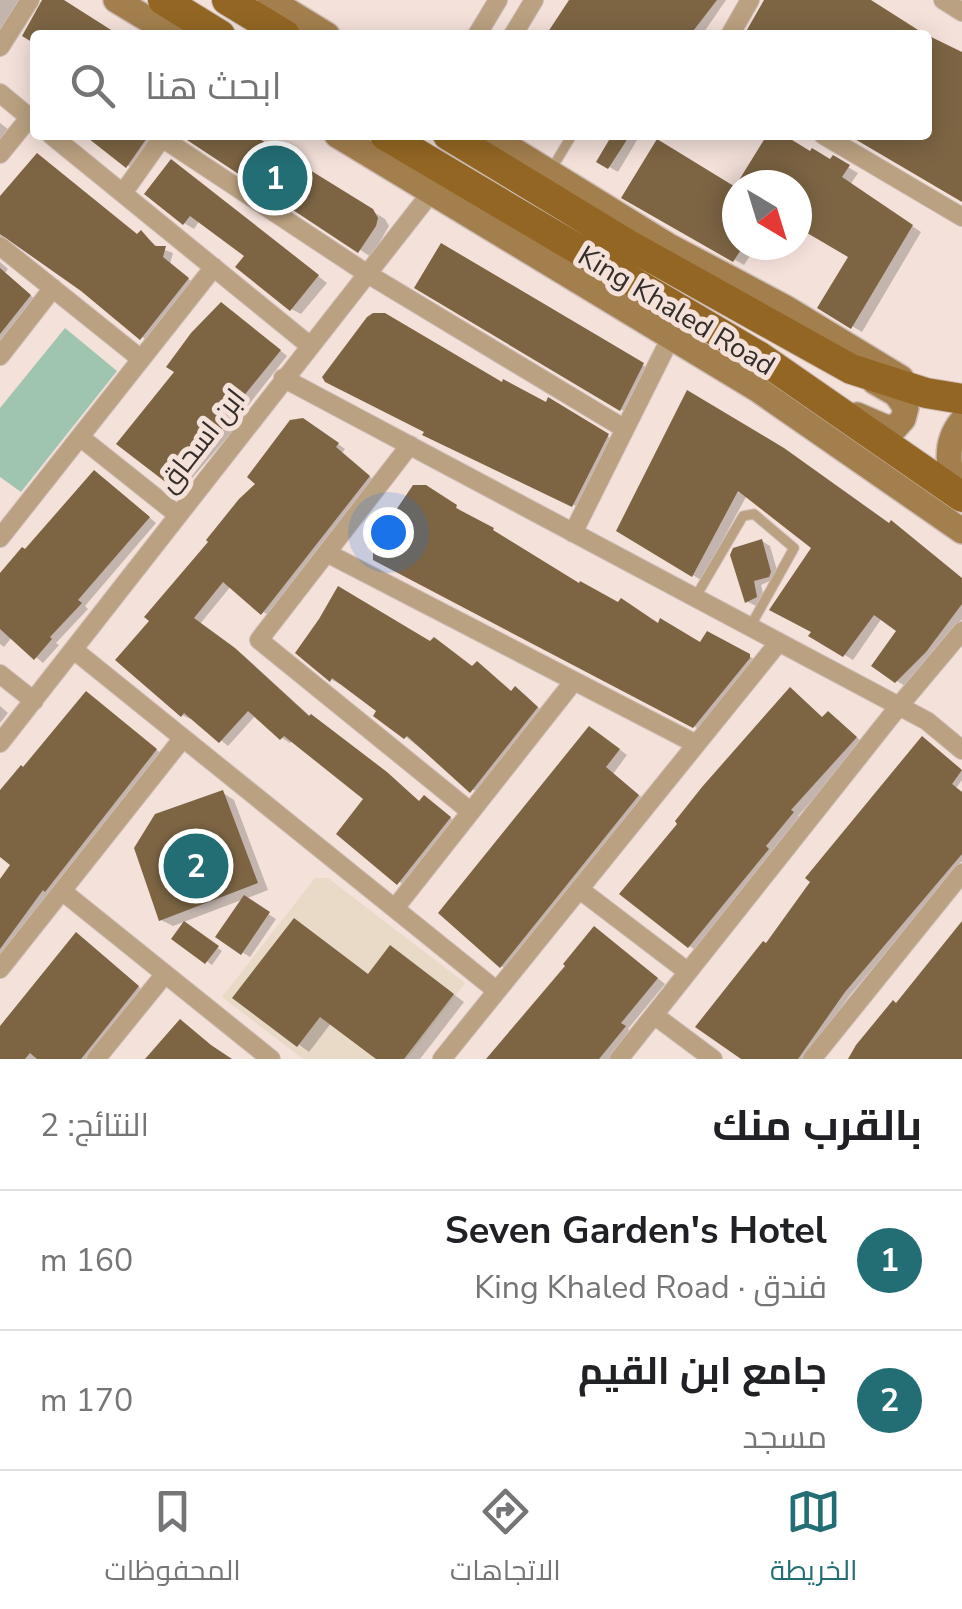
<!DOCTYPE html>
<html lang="ar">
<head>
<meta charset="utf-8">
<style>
  body { margin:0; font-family:"Nunito Sans",Cairo,sans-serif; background:#f2f2f2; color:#202124; direction:rtl }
  .compass { position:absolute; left:722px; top:170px; width:90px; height:90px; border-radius:50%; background:#fff; box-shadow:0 5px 25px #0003; rotate:142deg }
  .you { position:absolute; left:388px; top:532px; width:35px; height:35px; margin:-25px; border:8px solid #fff; border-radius:50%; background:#1a73e8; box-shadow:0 0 0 15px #1a73e833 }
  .badge { display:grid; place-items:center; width:65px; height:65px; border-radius:50%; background:#236d74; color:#fff; font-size:32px; font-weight:700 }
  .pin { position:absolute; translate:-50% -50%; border:5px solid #fff; box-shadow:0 2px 10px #0006 }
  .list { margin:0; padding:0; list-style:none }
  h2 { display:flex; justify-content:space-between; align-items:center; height:130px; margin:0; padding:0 40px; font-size:42px }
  h2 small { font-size:32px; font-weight:400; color:#757577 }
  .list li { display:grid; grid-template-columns:65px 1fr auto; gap:30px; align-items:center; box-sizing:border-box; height:140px; padding:0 40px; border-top:2px solid #e0e0e0 }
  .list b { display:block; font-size:38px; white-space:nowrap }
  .list p { margin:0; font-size:32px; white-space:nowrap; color:#757577 }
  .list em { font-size:32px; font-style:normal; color:#757577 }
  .icon { flex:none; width:55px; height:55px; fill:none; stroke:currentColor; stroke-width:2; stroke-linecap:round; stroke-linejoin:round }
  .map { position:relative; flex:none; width:962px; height:1059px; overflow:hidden; direction:ltr }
  .search { position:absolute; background:#fff; box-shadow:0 5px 25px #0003; left:30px; right:30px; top:30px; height:110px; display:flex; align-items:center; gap:25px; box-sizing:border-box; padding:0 35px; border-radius:10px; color:#757577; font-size:38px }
  .sheet { height:410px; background:#fff }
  nav { display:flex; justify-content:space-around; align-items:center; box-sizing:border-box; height:140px; border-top:2px solid #e0e0e0; background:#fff; font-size:28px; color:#757577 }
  nav a { display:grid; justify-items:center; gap:5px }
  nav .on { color:#236d74 }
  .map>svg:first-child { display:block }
  .education { fill:#e9d9c7 }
  .green { fill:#9fc5b0 }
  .shadow { fill:#0003 }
  .building { fill:#7d6544 }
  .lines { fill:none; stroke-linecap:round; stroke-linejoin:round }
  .lane-casing { stroke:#cebdb7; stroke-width:11 }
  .street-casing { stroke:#cebdb7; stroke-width:20 }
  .secondary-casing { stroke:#cebdb7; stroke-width:28 }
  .primary-casing { stroke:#cebdb7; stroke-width:32 }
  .lane { stroke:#baa181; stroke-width:9 }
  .street { stroke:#baa181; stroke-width:18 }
  .secondary { stroke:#a47f4e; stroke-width:25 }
  .primary { stroke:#936723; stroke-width:30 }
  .labels { text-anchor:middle; stroke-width:10; stroke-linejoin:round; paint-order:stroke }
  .street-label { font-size:28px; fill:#342d2a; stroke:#f4e1da }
</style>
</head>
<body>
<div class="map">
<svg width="962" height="1059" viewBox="0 0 962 1059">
  <rect width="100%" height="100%" fill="#f4e1da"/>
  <path class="education" d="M315,878H328L465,983L407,1059H303L222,997Z"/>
  <path class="green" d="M65,328L117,371L21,492L0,477V408Z"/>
  <path class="shadow" d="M0,0H30L0,44Z
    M572,0H726L702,35H555Z
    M0,123L13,133L0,151Z
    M86,135H163L137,172Z
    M188,135H249L385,219L389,226L371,257Z
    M615,135H640L618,172L599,161Z
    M770,135H780L811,154L831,162L834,159L858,173L850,185L921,232L862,332L820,307L851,256L797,223V185H739Z
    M181,168L327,283L301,314L291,309L248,256L200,220L194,229L184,223Z
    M737,188V245H757L744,265L625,197Z
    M0,200L138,236L141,233L159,248L173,253L170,264L196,285L150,343L16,239L4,238L0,243Z
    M442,246L654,372L632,416L418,287Z
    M0,262L8,269L5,273L38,302L0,349Z
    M230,310L287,356L232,426L235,428L182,490L119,443Z
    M503,386L547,405L549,401L612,439L578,507L430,437Z
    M688,394L962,579V619L934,656L905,686L897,681L900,630L882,618L853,660L812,635L814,547L747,495L701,580L619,530Z
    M311,425L345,449L342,453L376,482L270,617L231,586L200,624L243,655L311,717L421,803H432L457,823L406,887L340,834L367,799L293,740L290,743L282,738L256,715L228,746L192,716L190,719L182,715L119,660Z
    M102,477L156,523L85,606L88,609L56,643L59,645L43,663L12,637L4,647L0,644V576Z
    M425,487L460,510L459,513L580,587L701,645L708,634L754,659L699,729L381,562Z
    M762,541L770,546L779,577L761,585L765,601L756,606L748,602Z
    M298,652L474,668L512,693L516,689L524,694L544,713L480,795L406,737L380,710L341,682L340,684L332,680Z
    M798,695L824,719H837L863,743L798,816L801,818L697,951L689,946L681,823Z
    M95,699L163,755L0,960V884L13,865L0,854V793Z
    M0,706L8,713L0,723Z
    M598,733L627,755L613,774L646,801L509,971L501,966Z
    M928,742L962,771V780L956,788L962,793V861L850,995L803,1059H745Z
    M223,793L234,800L268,890L245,899L276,919L250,957L242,952L244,899L173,926L161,920Z
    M190,927L222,951L212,965L175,938Z
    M602,934L665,984L628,1029L632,1033L610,1059H490Z
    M85,940L146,993L93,1059H0V1029Z
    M402,955L464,1002L420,1059H380L332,1022L309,1052L236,998L369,976Z"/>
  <path class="building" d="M42,0H64L119,35H35V44L22,36Z
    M569,0H717L690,35H546Z
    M764,0H871L926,35H744Z
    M927,35L962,52V202L848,135H927Z
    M84,135H149L126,168Z
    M185,135H253L373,209L378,218L376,226L358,253L184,138Z
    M612,135H630L608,169L596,162Z
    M767,135H784L810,151L812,148L830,159L833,155L850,165L842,177L913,225L851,329L817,308L848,257L797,227V185H736Z
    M657,139L737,188V245H744L733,262L621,198Z
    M37,153L137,234L141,230L155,246H166L163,257L189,278L140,340L81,291L0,234V196Z
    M171,159L319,275L290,311L235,267L244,256L190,216L183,225L144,194Z
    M441,243L644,363L620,411L414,288Z
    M0,268L31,295L0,334Z
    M221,302L281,350L225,419L228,422L172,487L116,444L174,372L166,367L191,333Z
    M373,313H385L502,382L503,379L546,402L548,397L609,434L572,507L422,435L424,432L325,382L322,377L367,317Z
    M687,390L784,448L889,523L891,520L962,578V604L926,652L895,683L871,666L896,631L874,615L843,657L808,636L811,632L769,610L811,548L738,491L692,577L616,531Z
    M303,418L339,443L336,447L370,476L261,615L223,582L194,618L235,648L309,716L311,714L387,772L419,801L424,795L451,817L397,885L336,834L363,799L284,736L280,740L248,711L219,743L184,713L181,717L115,660L149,621L144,617L208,542L206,540L239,499L255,484L247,477L290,420Z
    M94,470L150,517L78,600L82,603L50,637L52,639L34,660L0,629V573L22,547L25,549Z
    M413,485H426L457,505L456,508L494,528L493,530L579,583L580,581L618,602L621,598L658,623L660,618L700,642L707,631L750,654V658L693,728L373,560V544Z
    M762,539L771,572L769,577L754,581L757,597L745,603L730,555L733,548Z
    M338,586L430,641L434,637L472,666L477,661L511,691L515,686L538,707L470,793L407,736L404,739L373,716L376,711L332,678L330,682L295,653L319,619Z
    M790,687L822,717L828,711L857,737L791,810L794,812L766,846L769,849L688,948L619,894L677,824L675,821L702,787Z
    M86,691L157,749L45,892L43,890L0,949V879L10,865L0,857V790L21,765L23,767Z
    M589,726L620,749L606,767L639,795L500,968L438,913Z
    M922,736L962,770L952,784L962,792V854L845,992L798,1059H741L695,1027L763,941L766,943L810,882L805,878Z
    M223,790L258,883L159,921L134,848L155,814Z
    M244,895L270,912L241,955L215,937Z
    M294,918L368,974L390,945L454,994L404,1059H376L320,1017L297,1047L232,998Z
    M184,921L219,946L205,964L171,939Z
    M962,921V1059H848L856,1045L893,1000L896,1003Z
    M594,926L658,978L621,1023L626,1026L599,1059H486L565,966L563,964Z
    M76,932L139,986L81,1059H37L30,1053L25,1059H0V1026Z
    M180,1019L211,1045L232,1059H145Z"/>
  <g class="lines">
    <defs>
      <path id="lane" d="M551,170L572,135
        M695,598L743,516L754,514L794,548L750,627"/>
      <path id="street" d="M943,0L962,12
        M477,35L498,0
        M513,35L534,0
        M730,35L750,0
        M0,47L30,0
        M0,93L35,122
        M51,135L309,345
        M823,135L962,217
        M162,138L366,273L625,429
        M0,154L30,117
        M123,193L164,135
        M0,246L141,359
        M0,356L53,288
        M283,378L927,721L962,750
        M80,437L178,515
        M410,445L259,640L471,812
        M573,533L671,337
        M0,538L214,267
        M327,553L696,744
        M74,650L497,991
        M0,674L34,701
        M0,743L437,185
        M579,889L688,972
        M62,891L271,1059
        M395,908L574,681
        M0,969L183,738
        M654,1015L713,1059
        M96,1059L165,974
        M442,1059L779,642
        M619,1059L899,706L962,631
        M812,1059L962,873"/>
      <path id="secondary" d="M116,0L174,35
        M270,0L327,35
        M337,135L757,389L962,531
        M489,135L667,245L784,307L901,378
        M857,415L885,427L895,428L903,419L906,408L896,394L875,382
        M962,421C943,444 947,472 962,497"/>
      <path id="primary" d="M163,0L220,35
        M227,0L285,35
        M385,135L760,357L962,497
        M448,135L627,244L851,369L926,393L962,399"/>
    </defs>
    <use href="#lane" class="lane-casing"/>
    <use href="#street" class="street-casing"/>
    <use href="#secondary" class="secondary-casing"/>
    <use href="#primary" class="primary-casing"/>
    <use href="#lane" class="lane"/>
    <use href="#street" class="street"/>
    <use href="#secondary" class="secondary"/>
    <use href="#primary" class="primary"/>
  </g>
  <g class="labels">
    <g class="street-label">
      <text transform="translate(677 310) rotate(31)" y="10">King Khaled Road</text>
      <text transform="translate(201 440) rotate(-52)" y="10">ابن اسحاق</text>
    </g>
  </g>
</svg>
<svg class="compass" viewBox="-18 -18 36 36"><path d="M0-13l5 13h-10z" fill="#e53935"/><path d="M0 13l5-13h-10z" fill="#757577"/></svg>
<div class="you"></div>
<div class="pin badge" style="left:275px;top:178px">1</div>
<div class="pin badge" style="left:196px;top:866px">2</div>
<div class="search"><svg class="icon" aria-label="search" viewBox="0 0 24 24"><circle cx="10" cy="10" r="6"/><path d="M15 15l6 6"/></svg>ابحث هنا</div>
</div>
<section class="sheet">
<h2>بالقرب منك<small>النتائج: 2</small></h2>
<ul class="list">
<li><span class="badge">1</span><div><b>Seven Garden's Hotel</b><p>فندق · King Khaled Road</p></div><em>160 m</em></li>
<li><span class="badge">2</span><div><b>جامع ابن القيم</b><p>مسجد</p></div><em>170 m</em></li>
</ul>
</section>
<nav>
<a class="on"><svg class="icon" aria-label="map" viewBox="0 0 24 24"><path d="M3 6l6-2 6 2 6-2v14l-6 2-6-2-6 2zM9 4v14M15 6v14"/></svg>الخريطة</a>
<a><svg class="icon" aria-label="directions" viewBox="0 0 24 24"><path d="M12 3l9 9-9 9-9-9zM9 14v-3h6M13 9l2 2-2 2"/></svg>الاتجاهات</a>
<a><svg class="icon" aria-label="saved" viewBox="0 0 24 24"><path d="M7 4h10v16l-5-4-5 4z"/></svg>المحفوظات</a>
</nav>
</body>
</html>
